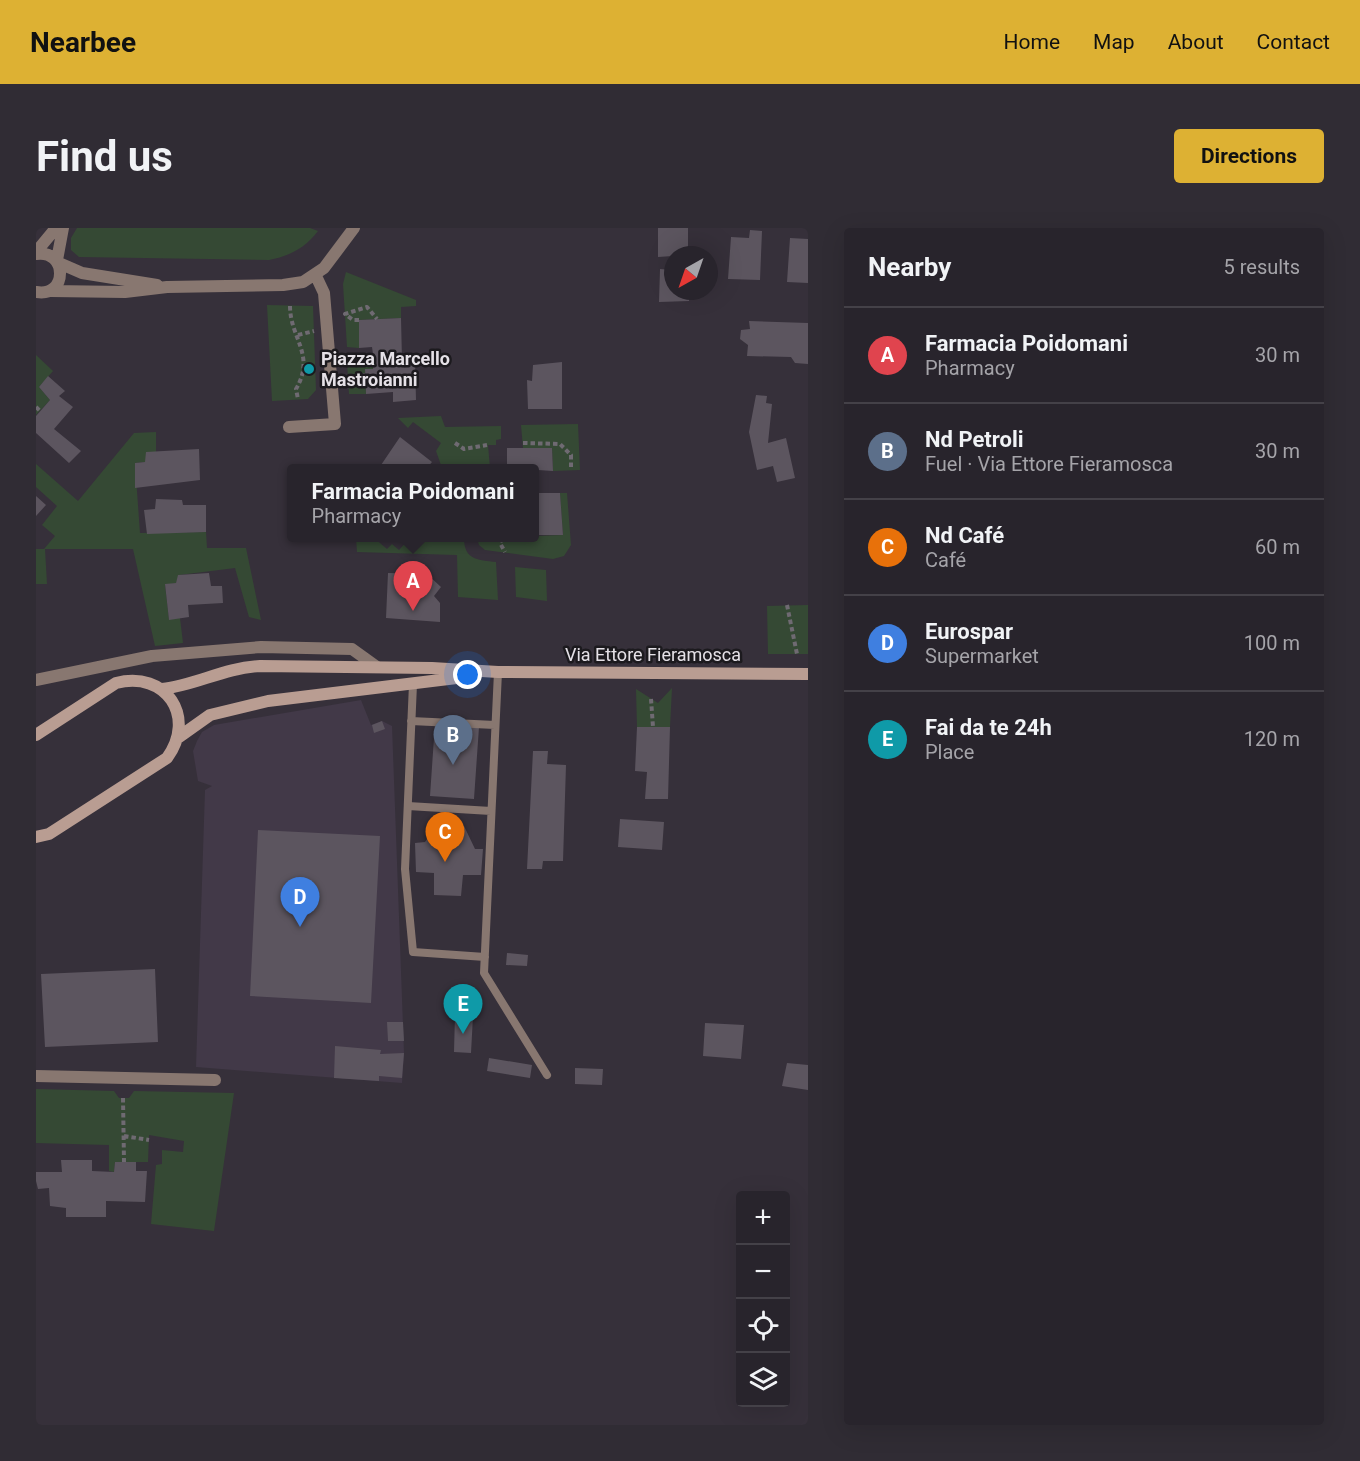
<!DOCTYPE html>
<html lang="en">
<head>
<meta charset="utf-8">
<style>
  body { margin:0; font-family:Roboto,sans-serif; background:#302c34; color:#f1f3f6 }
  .controls { position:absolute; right:18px; bottom:18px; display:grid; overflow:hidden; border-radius:6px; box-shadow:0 6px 24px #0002 }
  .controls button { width:54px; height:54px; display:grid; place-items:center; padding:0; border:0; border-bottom:2px solid #444148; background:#28242c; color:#f1f3f6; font:30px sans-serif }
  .compass { position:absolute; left:628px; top:18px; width:54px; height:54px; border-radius:50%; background:#28242c; box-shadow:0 6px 24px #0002; rotate:220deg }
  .you { position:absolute; left:432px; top:447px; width:21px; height:21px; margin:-15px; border:4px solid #fff; border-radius:50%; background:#1a73e8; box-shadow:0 0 0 9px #1a73e833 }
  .badge { display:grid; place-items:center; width:39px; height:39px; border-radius:50%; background:#ddb133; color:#fff; font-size:20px; font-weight:700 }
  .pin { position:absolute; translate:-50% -50px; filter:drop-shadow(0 2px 3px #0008) }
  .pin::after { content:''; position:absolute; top:32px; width:21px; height:18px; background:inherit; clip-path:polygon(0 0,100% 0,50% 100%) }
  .popup { position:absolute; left:251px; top:236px; width:252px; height:78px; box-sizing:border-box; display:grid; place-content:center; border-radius:6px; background:#28242c; filter:drop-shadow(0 2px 4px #0005); font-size:20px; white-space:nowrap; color:#a5a4a9 }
  .popup b { font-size:22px; color:#f1f3f6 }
  .popup::after { content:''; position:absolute; left:50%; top:100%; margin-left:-12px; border:12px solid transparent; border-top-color:#28242c }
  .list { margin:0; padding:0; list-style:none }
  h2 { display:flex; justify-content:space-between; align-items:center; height:78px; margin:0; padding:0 24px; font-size:26px }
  h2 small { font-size:20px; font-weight:400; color:#a5a4a9 }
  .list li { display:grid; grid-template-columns:39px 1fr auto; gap:18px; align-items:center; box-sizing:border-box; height:96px; padding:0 24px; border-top:2px solid #444148 }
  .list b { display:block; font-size:22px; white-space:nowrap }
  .list p { margin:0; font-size:20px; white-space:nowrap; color:#a5a4a9 }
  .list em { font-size:20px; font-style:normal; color:#a5a4a9 }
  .icon { flex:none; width:33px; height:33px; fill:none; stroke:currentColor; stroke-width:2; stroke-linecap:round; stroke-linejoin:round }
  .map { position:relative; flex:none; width:772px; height:1197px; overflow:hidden; border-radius:6px }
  header { display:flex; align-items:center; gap:36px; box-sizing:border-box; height:84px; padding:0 30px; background:#ddb133; color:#111 }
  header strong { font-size:28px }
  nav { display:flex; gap:33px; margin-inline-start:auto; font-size:21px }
  .intro { display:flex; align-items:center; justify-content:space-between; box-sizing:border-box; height:144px; padding:0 36px }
  h1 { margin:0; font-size:42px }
  .button { padding:15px 27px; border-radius:6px; background:#ddb133; color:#111; font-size:21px; font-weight:700 }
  main { display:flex; gap:36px; padding:0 36px }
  aside { flex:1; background:#28242c; border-radius:6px; box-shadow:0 6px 24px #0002 }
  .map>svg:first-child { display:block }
  .built { fill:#423948 }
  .green { fill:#354934 }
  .building { fill:#5c555f }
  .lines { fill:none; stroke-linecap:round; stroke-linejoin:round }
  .path { stroke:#6f6a72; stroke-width:4; stroke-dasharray:4.5 3; stroke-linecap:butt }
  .service { stroke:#887770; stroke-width:8 }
  .minor { stroke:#887770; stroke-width:12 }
  .secondary { stroke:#b99d92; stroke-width:12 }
  .culture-dot { fill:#0f9aa8; stroke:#1c1a1e; stroke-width:2 }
  .labels { text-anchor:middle; stroke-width:5; stroke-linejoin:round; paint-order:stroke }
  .poi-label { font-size:18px; font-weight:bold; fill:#e5e1e7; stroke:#1c1a1e; text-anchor:start }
  .street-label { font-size:18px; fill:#e5e1e7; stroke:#1c1a1e }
</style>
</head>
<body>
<header>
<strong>Nearbee</strong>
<nav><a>Home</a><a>Map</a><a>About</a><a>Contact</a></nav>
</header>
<div class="intro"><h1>Find us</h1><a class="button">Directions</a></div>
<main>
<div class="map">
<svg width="772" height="1197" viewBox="0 0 772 1197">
  <rect width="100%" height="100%" fill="#36303a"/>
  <path class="built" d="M325,472L335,497L346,493L356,498L368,825L366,855L160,839L169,562L176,558L162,553L157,523L161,513L166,504L178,497Z"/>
  <path class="green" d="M41,0H274L282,3C269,20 254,28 233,32L43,29L35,22V10Z
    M310,44L380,72V78L365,79V90L323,92V120L311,119L307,56Z
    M231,77L277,78L280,162L272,171L236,173Z
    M0,127L17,143L3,159L14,172L0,187Z
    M338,133L337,141H329L330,166H313L311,134Z
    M405,188L409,199L465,198V211L460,212V217H452L454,240H403L405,237L400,223L405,215L377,194L372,200L362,190Z
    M542,196L544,242L517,243L516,220H487L485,197Z
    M120,204V224L109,234L99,235L104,305L170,304L171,320H210L225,392L213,389L199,340L143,347L140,355L129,357L133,391L144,390L147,415L119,418L97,321H9L11,356H0V321H8L19,308L6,297L21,278L0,259V236L42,273L98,205Z
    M524,265H531L535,317L528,328L517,331L449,322L443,317L441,310L527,307Z
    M320,310H338L351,321L356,316L363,322L374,310H428C428,332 442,332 460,334L462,372L422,369L421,327L321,324Z
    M479,339L510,342L511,373L480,369Z
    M772,377V426H732L731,378Z
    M636,460L634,499H601L600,461L622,475Z
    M0,861L78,863L83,870H93L98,863L198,865L178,1003L115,996L120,937L126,936V922L147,924L148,913L113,907L112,934H79L78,944L73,943V917L0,915Z"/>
  <path class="building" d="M622,0H652V27L622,29Z
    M714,2L726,3L724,52L692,51L695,9L713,10Z
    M754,10L772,11V55L751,54Z
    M624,41L637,42V63H654L653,73L623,74Z
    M365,90L366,132H379L380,172L357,174V164L330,166L329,141H337L338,133L336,119L323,120V92Z
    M713,93L772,95V136L759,135L755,129L711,128L712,117L704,111L705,102L714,101Z
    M526,134V181H492L491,152L496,153L497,137Z
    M12,148L29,163L23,168L37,179L18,201L45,223L33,235L0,205V188L14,172L3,159Z
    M720,167L731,168L730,175L736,176L732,215L750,210L759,250L741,254L737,238L721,242L713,204Z
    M364,209L396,234L391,240H343Z
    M471,220H516L517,243L471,240Z
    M163,221L164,252L99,260V235L109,234L110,224Z
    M499,265H524L527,307H499Z
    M0,268L10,277L0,288Z
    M120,271L146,272L147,277H170V304L111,306L108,282L119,281Z
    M173,345L175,358H186L187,375L152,377L153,389L133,392L129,356L140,355L142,347Z
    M352,345L391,346L405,359L398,368L404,375V394L350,390Z
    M346,493L349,501L338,505L336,497Z
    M399,495L443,499L438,571L394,568Z
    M601,499H634L632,571H609L611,544L599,543Z
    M497,523H512L511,536L530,537L527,633H507L506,641H491Z
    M584,591L628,594L626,622L582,619Z
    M428,598L439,621H447L445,647H427L425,668L398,667V645L380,644L379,615L389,614L399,599Z
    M222,602L344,608L335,775L214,768Z
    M471,725L492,727L491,738L470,737Z
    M119,741L122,814L9,819L5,746Z
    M419,787L437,788L435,825L418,824Z
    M351,794H367L368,813H352Z
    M669,795L708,797L705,831L667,828Z
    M299,818L345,822L344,826L368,825L366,850L343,848V853L298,850Z
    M453,830L496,837L494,850L451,843Z
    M751,835L772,837V862L746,858Z
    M539,840L567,841L566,857L539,856Z
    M25,932H56V943L78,944L79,934H100V943H111L109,974L70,973V989H30V980L14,978L13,960L2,961L0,953V944H26Z"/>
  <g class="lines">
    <path class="path" d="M254,78C254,110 280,127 260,161L262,171
      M323,92H317L309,86L331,79L341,91
      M262,107L278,103
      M312,148L329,147
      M0,179L4,183
      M419,215L428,221L451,217
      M487,215L524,216L535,227V242
      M466,310L464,315L469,324
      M751,377L761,426
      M615,471L617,499
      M87,870L88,934
      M88,908L113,912"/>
    <path class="service" d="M462,444L448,745L511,847
      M377,456L369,641L377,724L449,729
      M375,493L459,497
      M372,578L455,583"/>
    <path class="minor" d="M0,24L20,0
      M0,26C32,21 32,70 0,64
      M21,32L27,0
      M23,35L46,45L121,57
      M15,63L89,64L131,59L247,57L267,54L288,40L318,0
      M253,199L299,196L288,65L280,48
      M0,452L116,428L225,419L316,421L341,439
      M0,848L179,852"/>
    <path class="secondary" d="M126,461C161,457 187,440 224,438L396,440L462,444L772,446
      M0,507L80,455C130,442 161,489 131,530L13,606L0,609
      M143,509L174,487L232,473L437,448"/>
  </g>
  <circle class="culture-dot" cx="273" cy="141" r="6"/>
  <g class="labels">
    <g class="poi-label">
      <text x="285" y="137">Piazza Marcello<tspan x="285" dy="21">Mastroianni</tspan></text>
    </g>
    <g class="street-label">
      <text x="617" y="433">Via Ettore Fieramosca</text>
    </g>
  </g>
</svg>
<div class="controls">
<button>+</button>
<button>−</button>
<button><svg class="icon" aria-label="locate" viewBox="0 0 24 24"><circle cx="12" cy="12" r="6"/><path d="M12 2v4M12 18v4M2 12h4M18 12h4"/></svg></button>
<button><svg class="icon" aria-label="layers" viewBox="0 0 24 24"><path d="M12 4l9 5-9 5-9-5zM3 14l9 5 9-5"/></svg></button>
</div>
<svg class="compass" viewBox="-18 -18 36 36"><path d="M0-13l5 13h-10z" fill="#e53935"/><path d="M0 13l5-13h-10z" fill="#a5a4a9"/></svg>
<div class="you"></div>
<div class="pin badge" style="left:377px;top:383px;background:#e0444e">A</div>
<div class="popup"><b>Farmacia Poidomani</b>Pharmacy</div>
<div class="pin badge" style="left:417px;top:537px;background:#5c6f8a">B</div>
<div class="pin badge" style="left:409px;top:634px;background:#e8710a">C</div>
<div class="pin badge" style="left:264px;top:699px;background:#3f7fe0">D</div>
<div class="pin badge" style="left:427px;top:806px;background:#0f9aa8">E</div>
</div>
<aside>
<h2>Nearby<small>5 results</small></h2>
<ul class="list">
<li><span class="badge" style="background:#e0444e">A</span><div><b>Farmacia Poidomani</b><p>Pharmacy</p></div><em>30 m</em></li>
<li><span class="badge" style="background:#5c6f8a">B</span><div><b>Nd Petroli</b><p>Fuel · Via Ettore Fieramosca</p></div><em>30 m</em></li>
<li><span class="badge" style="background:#e8710a">C</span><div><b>Nd Café</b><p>Café</p></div><em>60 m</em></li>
<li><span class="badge" style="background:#3f7fe0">D</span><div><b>Eurospar</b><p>Supermarket</p></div><em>100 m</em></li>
<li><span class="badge" style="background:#0f9aa8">E</span><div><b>Fai da te 24h</b><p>Place</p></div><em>120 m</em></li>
</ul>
</aside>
</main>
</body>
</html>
